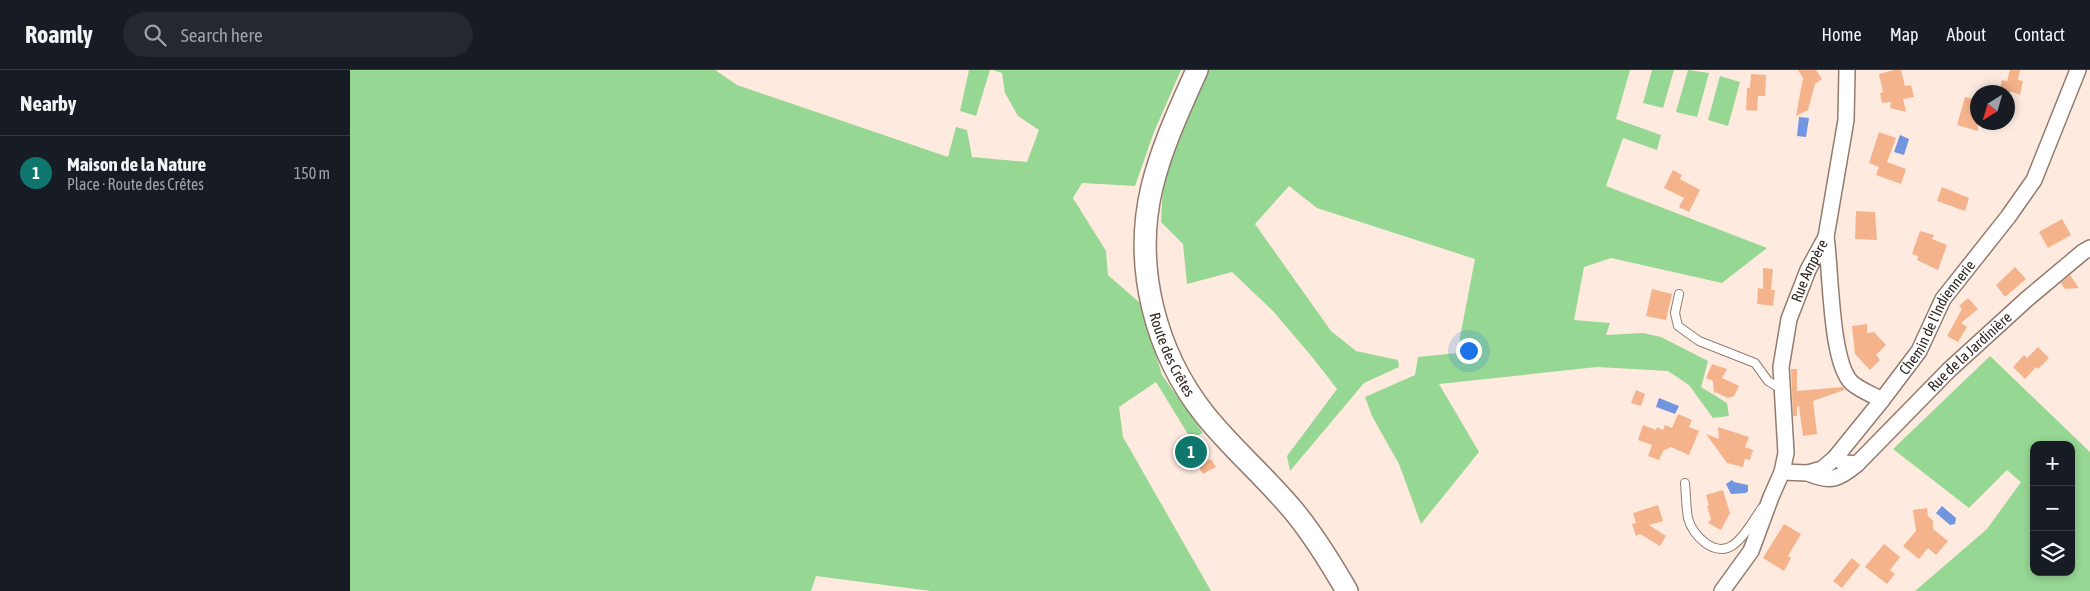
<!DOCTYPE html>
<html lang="en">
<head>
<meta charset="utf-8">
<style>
  body { margin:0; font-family:"Asap Condensed",sans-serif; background:#242831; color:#f1f3f6 }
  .controls { position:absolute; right:15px; bottom:15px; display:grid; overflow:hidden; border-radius:10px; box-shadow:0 2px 8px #0003 }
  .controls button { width:45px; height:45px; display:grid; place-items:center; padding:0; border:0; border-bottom:1px solid #363941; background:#171b24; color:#f1f3f6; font:25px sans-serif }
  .compass { position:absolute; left:1620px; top:15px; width:45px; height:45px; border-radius:50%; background:#171b24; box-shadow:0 2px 8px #0003; rotate:217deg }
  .you { position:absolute; left:1118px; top:280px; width:18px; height:18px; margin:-12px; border:4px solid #fff; border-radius:50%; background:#1a73e8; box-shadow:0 0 0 8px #1a73e833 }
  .badge { display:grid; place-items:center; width:32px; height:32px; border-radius:50%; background:#0f766e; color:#fff; font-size:16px; font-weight:700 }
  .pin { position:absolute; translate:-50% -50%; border:2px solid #fff; box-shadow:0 1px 5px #0006 }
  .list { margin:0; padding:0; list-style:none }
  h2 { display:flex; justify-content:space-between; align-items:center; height:65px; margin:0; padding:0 20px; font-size:21px }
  h2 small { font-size:16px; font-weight:400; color:#9ea1a6 }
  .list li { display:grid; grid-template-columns:32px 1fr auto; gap:15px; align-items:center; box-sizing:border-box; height:75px; padding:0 20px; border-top:1px solid #363941 }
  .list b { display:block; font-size:19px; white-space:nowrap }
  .list p { margin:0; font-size:16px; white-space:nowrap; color:#9ea1a6 }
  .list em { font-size:16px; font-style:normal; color:#9ea1a6 }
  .icon { flex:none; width:28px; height:28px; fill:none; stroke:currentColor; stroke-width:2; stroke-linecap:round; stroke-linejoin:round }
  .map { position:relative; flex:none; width:1740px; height:521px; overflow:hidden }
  header { display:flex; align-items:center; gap:30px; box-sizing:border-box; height:70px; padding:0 25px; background:#171b24; border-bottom:1px solid #363941 }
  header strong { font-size:24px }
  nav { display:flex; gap:28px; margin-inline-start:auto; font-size:18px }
  .search { width:350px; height:45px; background:#242831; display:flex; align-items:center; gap:12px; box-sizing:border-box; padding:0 18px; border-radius:28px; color:#9ea1a6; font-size:19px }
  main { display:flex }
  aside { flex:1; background:#171b24 }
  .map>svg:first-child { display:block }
  .green { fill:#97d794; fill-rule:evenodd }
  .water { fill:#7195de }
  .building { fill:#f5b38c }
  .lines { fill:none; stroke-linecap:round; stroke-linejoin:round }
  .lane-casing { stroke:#927c6f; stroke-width:10 }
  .street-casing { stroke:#927c6f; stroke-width:18 }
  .secondary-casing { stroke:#927c6f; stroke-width:24 }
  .lane { stroke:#fff; stroke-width:8 }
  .street { stroke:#fff; stroke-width:15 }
  .secondary { stroke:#fff; stroke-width:21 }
  .labels { text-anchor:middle; stroke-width:4.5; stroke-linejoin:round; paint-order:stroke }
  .street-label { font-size:15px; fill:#322924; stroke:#fff }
</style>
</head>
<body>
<header>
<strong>Roamly</strong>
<div class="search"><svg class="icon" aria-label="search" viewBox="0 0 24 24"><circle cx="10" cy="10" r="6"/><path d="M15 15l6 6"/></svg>Search here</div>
<nav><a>Home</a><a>Map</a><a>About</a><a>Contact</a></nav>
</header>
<main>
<aside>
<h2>Nearby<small></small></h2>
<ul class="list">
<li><span class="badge">1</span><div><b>Maison de la Nature</b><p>Place · Route des Crêtes</p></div><em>150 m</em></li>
</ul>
</aside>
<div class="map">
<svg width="1740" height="521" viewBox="0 0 1740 521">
  <rect width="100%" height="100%" fill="#feeadf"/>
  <path class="green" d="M0,0H365L387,15L598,87L606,57L617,60L622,87L677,92L689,60L668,46L655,23L652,3L643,0H831L804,62L785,116L732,113L723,128L756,181L758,205L790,233L812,305L853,363L841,369L806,312L769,337L773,367L861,521H581L466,506L461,521H0Z
    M619,0H640L626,46L610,41Z
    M857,0H1280L1266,49L1311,65L1307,80L1273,68L1256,116L1417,178L1372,213L1261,188L1234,197L1224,250L1260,253L1256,265L1293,263L1311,267L1358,291L1351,317L1377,333L1379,346L1363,348L1339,315L1318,301L1247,297L1089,314L1129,382L1071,454L1049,394L1022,346L1015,327L1065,305L1068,287L1107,283L1125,189L967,138L939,116L905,154L981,261L1006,281L1048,290L1049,297L1014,313L940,401L937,386L987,319L963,288L923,241L882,202L837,214L833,174L811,152L813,113L837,44Z
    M1302,0H1324L1313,38L1293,33Z
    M1338,0L1359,3L1347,47L1326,42Z
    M1370,6L1390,12L1378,56L1358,50Z
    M1640,286L1740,382V521H1565L1637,459L1671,412L1657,400L1619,438L1543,379ZM1684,375H1721V502H1684Z"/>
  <path class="water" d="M1449,47L1459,48L1456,67L1447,66Z
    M1550,65L1559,69L1554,85L1544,82Z
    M1309,328L1329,336L1325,344L1306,337Z
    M1382,410L1384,412L1398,415V421L1396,423L1381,424L1376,414Z
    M1592,436L1606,448L1605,454L1600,455L1586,443Z"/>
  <path class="building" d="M1448,0H1466L1472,9L1465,14L1458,40L1446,46L1453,8Z
    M1544,0H1551L1555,16L1561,15L1564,27L1553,29L1556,42L1540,38L1541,32L1532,33L1530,23L1533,22L1529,4Z
    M1660,0H1670L1668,10L1673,11L1670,25L1662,22H1649L1652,10L1657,11Z
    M1401,4L1416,5L1415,26H1408L1407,41L1396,40L1397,18H1400Z
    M1615,27L1628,30V61L1607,55Z
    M1529,62L1546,68L1537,92L1556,99L1551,114L1526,105L1529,97L1519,93Z
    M1323,100L1332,105L1330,109L1350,120L1339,142L1329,137L1334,128L1314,118Z
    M1592,117L1619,128L1615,141L1587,131Z
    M1506,141L1525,142L1527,170L1505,169Z
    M1712,149L1721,165L1698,178L1689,162Z
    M1570,161L1584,165L1582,169L1597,175L1588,200L1567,190L1568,186L1562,184Z
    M1665,197L1676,209L1655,227L1646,215Z
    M1413,198L1423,199L1421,220H1425L1423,236L1407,234L1408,218L1413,219Z
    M1720,205L1729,218L1715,219L1711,213Z
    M1302,219L1322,224L1316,250L1296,246Z
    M1618,228L1628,239L1611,253L1617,257L1608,272L1597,266L1612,239L1609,236Z
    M1517,254V263L1524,262L1536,275L1526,285L1530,290L1520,300L1505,284L1502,256Z
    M1688,277L1699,288L1688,299L1686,297L1675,309L1663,297L1674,285L1677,288Z
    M1362,294L1377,299L1372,308L1389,316L1384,326L1378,328L1365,322L1364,324L1363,311L1356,308Z
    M1441,299H1447V321L1493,317L1494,320L1463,331L1467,364L1453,366L1449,336L1447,337V346H1443Z
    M1286,320L1295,324L1291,336L1281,333Z
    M1328,344L1342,350L1339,357L1349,361L1339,385L1321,377L1313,381L1309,390L1298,386L1302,375L1288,370L1293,355L1306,360L1307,357L1313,360L1315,355L1322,358Z
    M1368,357L1399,367L1395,377L1403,380L1400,390L1395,389L1393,397L1377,393L1356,364L1369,369Z
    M861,389L866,397L853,404L848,396Z
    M1373,420L1380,443L1371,460L1358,453L1361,449L1357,436L1359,435L1356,425Z
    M1308,435L1313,451L1299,455L1316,466L1310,476L1290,464L1286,466L1282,454L1286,453L1283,443Z
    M1577,438L1578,446L1583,451V459L1598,471L1586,485L1578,478L1569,489L1553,476L1566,461L1563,440Z
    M1434,454L1451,464L1438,486L1441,488L1434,501L1413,488Z
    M1534,474L1550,487L1540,500L1545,504L1537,514L1515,497Z
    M1502,488L1510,495L1492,518L1483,511Z"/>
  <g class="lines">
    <defs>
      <path id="lane" d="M1329,224L1325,243L1328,256L1349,271L1405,293L1418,311L1431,319
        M1335,413C1336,424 1336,437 1338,448C1342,466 1366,488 1383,475C1395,467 1403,450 1412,438"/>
      <g id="street">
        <path d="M1476,167C1481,199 1480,293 1502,313C1510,320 1523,325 1532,330"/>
        <path id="s1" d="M1507,394L1599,300L1677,229L1733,182L1740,178"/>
        <path id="s2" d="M1432,402L1458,403L1472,399L1485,388L1532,330L1569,281L1593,229L1658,147L1684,110L1728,0"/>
        <path d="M1458,403C1481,413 1489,409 1507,394L1495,393L1485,388"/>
        <path id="s3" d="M1372,521L1401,481L1421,427L1432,402L1436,383L1431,297L1439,249L1458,200L1476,167L1496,50L1497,0"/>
      </g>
      <g id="secondary">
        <path id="s4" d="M847,0C830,38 812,76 802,117C783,196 805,282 855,345C883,380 919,410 947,445C966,469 982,495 997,521"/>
      </g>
    </defs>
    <use href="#lane" class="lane-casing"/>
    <use href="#street" class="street-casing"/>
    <use href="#secondary" class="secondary-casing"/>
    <use href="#lane" class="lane"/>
    <use href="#street" class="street"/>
    <use href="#secondary" class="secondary"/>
  </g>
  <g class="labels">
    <g class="street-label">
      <text dy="5" stroke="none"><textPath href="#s3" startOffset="341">Rue Ampère</textPath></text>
      <text dy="5" stroke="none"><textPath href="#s2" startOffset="232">Chemin de l'Indiennerie</textPath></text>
      <text dy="5" stroke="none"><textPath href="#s1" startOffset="159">Rue de la Jardinière</textPath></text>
      <text dy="5" stroke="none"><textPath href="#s4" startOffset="298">Route des Crêtes</textPath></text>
    </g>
  </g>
</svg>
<div class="controls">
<button>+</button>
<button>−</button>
<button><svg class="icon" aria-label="layers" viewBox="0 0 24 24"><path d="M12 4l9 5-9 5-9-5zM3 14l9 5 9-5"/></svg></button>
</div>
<svg class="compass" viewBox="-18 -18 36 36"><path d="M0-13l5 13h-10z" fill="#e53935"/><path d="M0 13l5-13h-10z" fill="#9ea1a6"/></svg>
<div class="you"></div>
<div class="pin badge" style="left:841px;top:382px">1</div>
</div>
</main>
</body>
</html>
